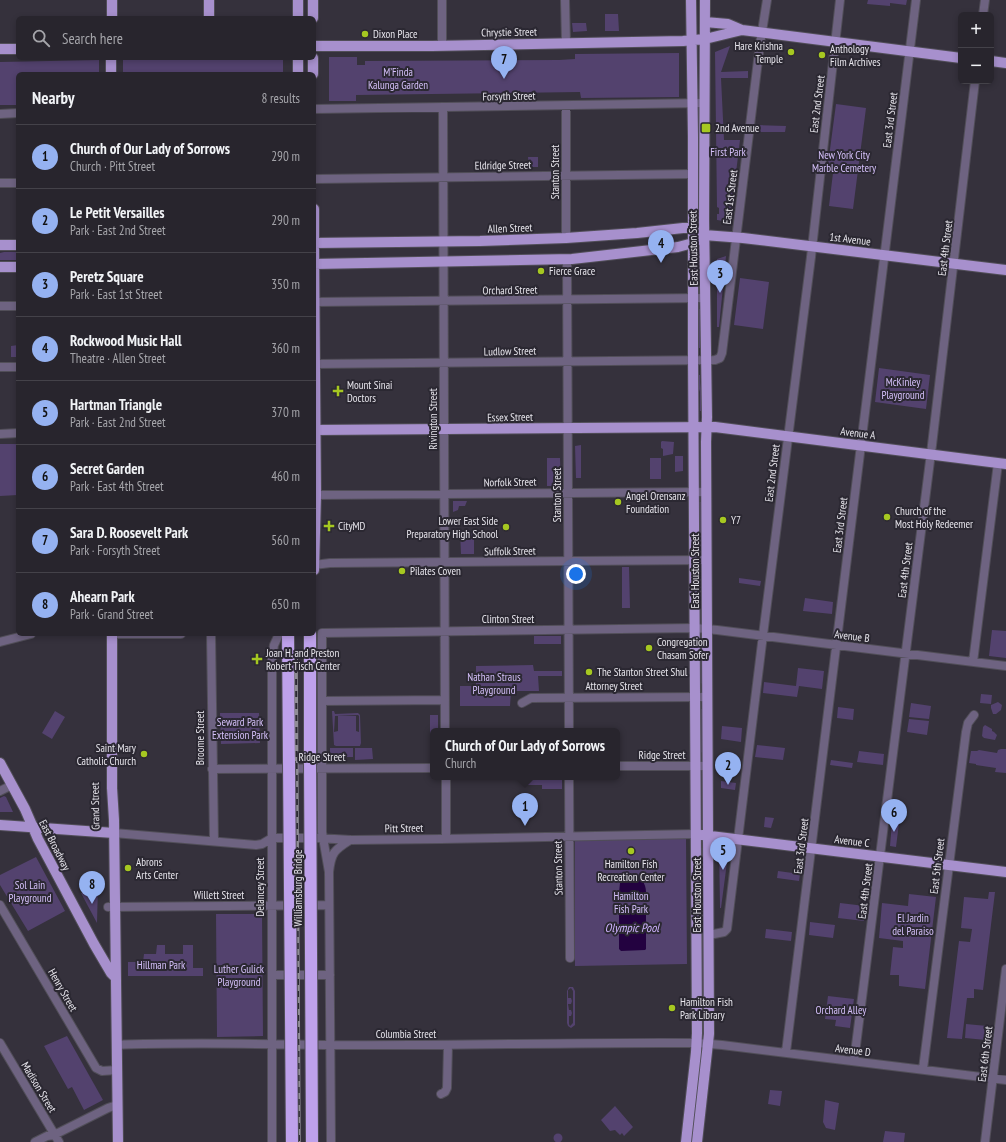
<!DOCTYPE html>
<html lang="en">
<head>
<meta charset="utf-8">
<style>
  body { margin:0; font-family:"PT Sans Narrow",sans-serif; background:#302d35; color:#f1f3f6 }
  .controls { position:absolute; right:12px; top:12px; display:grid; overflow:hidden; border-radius:6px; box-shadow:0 2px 6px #0003 }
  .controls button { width:36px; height:36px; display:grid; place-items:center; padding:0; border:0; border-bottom:1px solid #444249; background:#28252d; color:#f1f3f6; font:20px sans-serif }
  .you { position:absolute; left:576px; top:574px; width:14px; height:14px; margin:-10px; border:3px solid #fff; border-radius:50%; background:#1a73e8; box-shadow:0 0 0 6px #1a73e833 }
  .badge { display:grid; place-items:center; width:26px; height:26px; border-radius:50%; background:#95b2f1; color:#111; font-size:13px; font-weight:700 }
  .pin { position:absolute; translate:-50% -33px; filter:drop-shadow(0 1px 2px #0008) }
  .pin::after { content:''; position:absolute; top:21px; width:14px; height:12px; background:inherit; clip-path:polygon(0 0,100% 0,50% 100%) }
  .popup { position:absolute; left:430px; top:728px; width:190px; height:52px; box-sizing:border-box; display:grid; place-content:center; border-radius:6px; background:#28252d; filter:drop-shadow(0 1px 3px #0005); font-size:13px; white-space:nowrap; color:#a5a5aa }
  .popup b { font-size:15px; color:#f1f3f6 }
  .popup::after { content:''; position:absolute; left:50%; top:100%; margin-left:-8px; border:8px solid transparent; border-top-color:#28252d }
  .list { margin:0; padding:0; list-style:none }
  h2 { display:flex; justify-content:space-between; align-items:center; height:52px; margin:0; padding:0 16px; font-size:17px }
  h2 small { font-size:13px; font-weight:400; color:#a5a5aa }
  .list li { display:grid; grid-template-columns:26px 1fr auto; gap:12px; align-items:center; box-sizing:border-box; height:64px; padding:0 16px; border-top:1px solid #444249 }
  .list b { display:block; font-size:15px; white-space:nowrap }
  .list p { margin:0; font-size:13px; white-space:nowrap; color:#a5a5aa }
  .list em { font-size:13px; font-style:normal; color:#a5a5aa }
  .icon { flex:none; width:22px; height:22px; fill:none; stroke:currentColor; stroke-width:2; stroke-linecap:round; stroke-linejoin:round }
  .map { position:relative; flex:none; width:1006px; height:1142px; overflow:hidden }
  .search { position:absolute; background:#28252d; box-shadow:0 2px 6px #0003; left:16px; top:16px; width:300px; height:44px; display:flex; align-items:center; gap:10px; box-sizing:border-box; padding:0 14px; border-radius:6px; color:#a5a5aa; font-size:15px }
  .panel { position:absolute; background:#28252d; box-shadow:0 2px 6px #0003; left:16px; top:72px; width:300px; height:564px; border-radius:6px }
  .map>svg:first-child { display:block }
  .green { fill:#53426e; fill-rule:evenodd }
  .water { fill:#230240 }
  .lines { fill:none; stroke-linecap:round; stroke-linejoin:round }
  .minor-casing { stroke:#514e58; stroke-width:10 }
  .major-casing { stroke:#514e58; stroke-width:12 }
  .highway-casing { stroke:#514e58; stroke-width:14 }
  .minor { stroke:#6e6381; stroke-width:8 }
  .major { stroke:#a790cd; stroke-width:10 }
  .highway { stroke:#bea1eb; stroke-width:12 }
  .rail-casing { stroke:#908d96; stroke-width:3.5 }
  .rail { stroke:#2b2832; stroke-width:2; stroke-dasharray:6; stroke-linecap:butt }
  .highway-bridge-casing { stroke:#514e58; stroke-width:14; stroke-linecap:butt }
  .highway-bridge { stroke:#bea1eb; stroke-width:12 }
  .poi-dot { fill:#a6c821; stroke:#2b2832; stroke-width:1.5 }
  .labels { text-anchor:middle; stroke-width:4; stroke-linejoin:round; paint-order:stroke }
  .street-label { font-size:11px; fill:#e7e5ec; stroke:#2b2832 }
  .poi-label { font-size:11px; fill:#e7e5ec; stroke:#2b2832; text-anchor:start }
  .park-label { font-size:11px; fill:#d5c0fa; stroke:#2b2832 }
  .water-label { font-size:12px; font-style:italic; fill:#ceb1fe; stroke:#2b2832 }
</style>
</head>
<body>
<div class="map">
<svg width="1006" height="1142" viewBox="0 0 1006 1142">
  <rect width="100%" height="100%" fill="#35313c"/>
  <path class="green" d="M868,0H907L906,5L890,3V6L867,4Z
    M605,14H618L619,31H605Z
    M572,23H586L587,31L573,32Z
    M730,46L721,72L748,71V78H721L724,140H740L730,222L717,220V214H719V208L717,207L715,52Z
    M679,53V97L581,98L580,92L356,95V101H329V57H357V65H365V61L559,60L575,59V54Z
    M283,58V74H123V59Z
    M99,60V74H18V105H0V62Z
    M836,104L866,108L853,209L829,206L833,173L827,172Z
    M758,125L786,126L785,132H757Z
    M528,157H538V167H529Z
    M4,252H18V260H0V253Z
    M726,256L719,327H717V259Z
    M740,278L769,282L763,329L734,325Z
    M698,309H702V348H697Z
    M18,345V360V357H11V346Z
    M879,368L930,375L926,409L875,402Z
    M697,375H700V382L702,394V411H700V392L697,383Z
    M662,441L674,442L673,454L663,456V449L661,448V442Z
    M0,444H18V495L0,496Z
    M581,445V478H576L575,446Z
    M675,456H683V471L675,472Z
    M547,458H560L561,486H547Z
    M650,458H661V479H650Z
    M453,501H467L465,506H459L458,510L453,512Z
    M698,502H704V548H698Z
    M460,532H474V554H461Z
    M622,567H629L630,608H622Z
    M739,578L761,581L760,586L739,583Z
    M805,598L833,602L832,614L803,611Z
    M992,630L1006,631V658L989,656Z
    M534,636H561V644H534Z
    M699,641H705V684L699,683Z
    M533,665L534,671H562V676H538L539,691H511L510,706H460V686H476V666Z
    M798,668L824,671L822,689L799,686L797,697L763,693L764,682L796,686Z
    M981,694L992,695L991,704L980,703Z
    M998,702L1002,705L1001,710L996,714H993L991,708V705Z
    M911,703L931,706L929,719L909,717Z
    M838,707L854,709L853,720L837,718Z
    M699,709H705V753L699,752Z
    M55,711L65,717L52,739L42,733Z
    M332,711H334L335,714L358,713L360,715L361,743L360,746H336L334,745ZM358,715L359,716V732L356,731V716H338V731L334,732L335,716Z
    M220,713H259L260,743L221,744Z
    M430,715H438V731H433V752H430Z
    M909,719L929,721L927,735L907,732Z
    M985,725L992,729V731L994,732L997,735L995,740L984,738L982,736L983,727Z
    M722,726L742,728L741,742L721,739Z
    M757,745L785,748L783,760L755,757Z
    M330,748H353V757H330Z
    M355,748H372L373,759L355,760Z
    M1001,749H1006V773L995,772L996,768L976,765V764L969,763L971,751H977L979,750L997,753L998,750Z
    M859,751L884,754L883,765L857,762Z
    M831,760L853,763L852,768L830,765Z
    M526,777H562V789H542V785H526Z
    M721,781L736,783L735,790L721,788Z
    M4,796L6,797L13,812H0V798Z
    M765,817L774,818L771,828L764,827Z
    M892,822L899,823L896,847L890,846Z
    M686,838L687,964L575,966V841Z
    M719,846L729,847L721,908H720Z
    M700,848H706L707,1028H703V1004L700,993Z
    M36,857L65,911L28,931L0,885V875Z
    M778,871L800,874L799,881L777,878Z
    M98,885L97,923L81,893Z
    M989,892H995L983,990L974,989V998H967L962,1039L947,1038L959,941L970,942L972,929L961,928L964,897L988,899Z
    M909,894L936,897L925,989L899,986V975H890L893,947L903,948V941L879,938L882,903L908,906Z
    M840,903L865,906L864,921L838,918Z
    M216,914H262L263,1036L217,1037Z
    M810,922L835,925L833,938L809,935Z
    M766,929L792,932L791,941L765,938Z
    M157,945H165V954H183V945H193V968H203V976H128V962H143L144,954H156Z
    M569,987H573L575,991V1025L571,1028L568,1026L567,1023V991ZM571,988L573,991V1023L570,1026L569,1024V1016H571L572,1013L571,1010H569L568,1004H571L572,1001L571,998H568V990Z
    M828,996L854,999L850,1028L835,1026L836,1020L825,1019Z
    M966,1024L987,1026L986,1040L965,1038Z
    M67,1036L103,1100L84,1110L72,1087L68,1089L44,1046Z
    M700,1059H702L695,1142H690Z
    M770,1090L782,1091L780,1106L768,1104Z
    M825,1100L839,1103L835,1130L826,1128L823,1122Z
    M615,1106L633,1127L624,1136L622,1133L620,1135L615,1130L610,1131L601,1120Z
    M885,1131L905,1133L904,1142H883Z
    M553.5 1138a4.5 4.5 0 1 1 9 0a4.5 4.5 0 1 1-9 0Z"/>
  <path class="water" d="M629,876C640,875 646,882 646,892L644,894H620L619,893L620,883Z
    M644,905L646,907V949L645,950L621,951L619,949V907L620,906Z"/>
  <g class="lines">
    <defs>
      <path id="minor" d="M442,0V45
        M565,0L566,43
        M983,15L985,0
        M443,107L445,731
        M314,109L704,103
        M0,114L18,113
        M314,179L693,174
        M0,183H18
        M566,238V106
        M567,259L569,731
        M314,302L705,298
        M0,306H18
        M314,364L715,360L720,358L722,353L760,44L767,0
        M0,367H18
        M0,434L18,433
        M314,495L706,492
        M314,565L330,563L707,560
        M116,634H181
        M211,634L214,841
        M0,642L31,634
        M973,662L998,463
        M322,701L445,700
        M522,703L531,698L707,697
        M617,766H708
        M212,769L433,768
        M446,777V839
        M569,777L570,958
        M0,791L12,785
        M114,833L256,845L262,844L272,838H318L351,840L441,839L696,834
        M329,872L322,832V633L695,628L717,630L1006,666
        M0,905L96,1068L102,1071L117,1070
        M108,907L329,905
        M709,935L724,932L727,929L762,643L811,257L840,0
        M272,975H330
        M0,1043L59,1142
        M116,1045C187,1042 259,1044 331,1045C453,1046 575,1042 697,1043L722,1045L1006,1080
        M786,1052L916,0
        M854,1061L932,445L975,81
        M923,1069L966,732L968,723L974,715
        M441,1094L445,1092L447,1088L448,1045
        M35,1142L47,1136L54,1135L108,1108L117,1105
        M272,1142V659L274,645L279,634
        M331,1142L329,872C331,853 334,850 350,840
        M985,1142L1006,969"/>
      <path id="major" d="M112,0V18
        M209,0V18
        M298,18V0
        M313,18V0
        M705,22L728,24L742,30
        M314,46H432L683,41L705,39L742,30L961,58
        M0,49H18
        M298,58V74
        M313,58V74
        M991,61L1006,63
        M111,74V58
        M314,209V240
        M314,243L480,241L566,238L637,233L683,228H693L698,231
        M0,245H18
        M314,249L316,495L314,570
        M314,264L572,259L678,247L693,243L704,235L743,238L1006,270
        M0,267H18
        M315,430L715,427L1006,464
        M112,634V788L114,820L118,1142
        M0,763L25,809L38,839L94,944L111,973L115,977
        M0,825L114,833
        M702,835L1006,872
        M686,1142L696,1052L697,1033L693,353V137L691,0
        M697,1142L709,1034L706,442L707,417L704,220L705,0"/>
      <path id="highway" d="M288,634L289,761
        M310,634V760"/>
    </defs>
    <use href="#minor" class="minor-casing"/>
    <use href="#major" class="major-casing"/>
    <use href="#highway" class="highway-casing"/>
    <use href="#minor" class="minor"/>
    <use href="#major" class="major"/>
    <use href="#highway" class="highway"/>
    <defs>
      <path id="rail" d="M296,655L299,1142"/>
    </defs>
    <use href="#rail" class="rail-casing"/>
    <use href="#rail" class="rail"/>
    <defs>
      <path id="highway-bridge" d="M310,760L312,1142
        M289,761L292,1142"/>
    </defs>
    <use href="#highway-bridge" class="highway-bridge-casing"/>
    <use href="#highway-bridge" class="highway-bridge"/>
  </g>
  <g class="poi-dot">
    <circle cx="365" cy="34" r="4"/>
    <circle cx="791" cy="52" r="4"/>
    <circle cx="822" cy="55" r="4"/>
    <rect x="701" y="123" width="10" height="10" rx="2"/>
    <circle cx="541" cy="271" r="4"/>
    <path d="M336 385h4v4h4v4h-4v4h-4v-4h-4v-4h4z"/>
    <circle cx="618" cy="502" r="4"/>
    <circle cx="887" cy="517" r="4"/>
    <circle cx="723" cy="520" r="4"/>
    <path d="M327 520h4v4h4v4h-4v4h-4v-4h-4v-4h4z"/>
    <circle cx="506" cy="527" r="4"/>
    <circle cx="402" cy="571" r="4"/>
    <circle cx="649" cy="648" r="4"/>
    <path d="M255 653h4v4h4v4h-4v4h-4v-4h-4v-4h4z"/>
    <circle cx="589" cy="672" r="4"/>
    <circle cx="144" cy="754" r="4"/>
    <circle cx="631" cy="851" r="4"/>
    <circle cx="128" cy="868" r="4"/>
    <circle cx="672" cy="1008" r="4"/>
  </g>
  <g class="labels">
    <g class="street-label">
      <text transform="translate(509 32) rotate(-1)" y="4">Chrystie Street</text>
      <text transform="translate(509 96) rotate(-1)" y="4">Forsyth Street</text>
      <text transform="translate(817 104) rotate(-83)" y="4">East 2nd Street</text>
      <text transform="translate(890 120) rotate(-83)" y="4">East 3rd Street</text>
      <text transform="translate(503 165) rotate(-1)" y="4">Eldridge Street</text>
      <text transform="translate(555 172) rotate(-90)" y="4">Stanton Street</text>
      <text transform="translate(730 197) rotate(-83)" y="4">East 1st Street</text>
      <text transform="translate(510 228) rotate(-2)" y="4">Allen Street</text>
      <text transform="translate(850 239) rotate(7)" y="4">1st Avenue</text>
      <text transform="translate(693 248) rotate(-91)" y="4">East Houston Street</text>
      <text transform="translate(945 248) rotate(-83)" y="4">East 4th Street</text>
      <text transform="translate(510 290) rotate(-1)" y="4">Orchard Street</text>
      <text transform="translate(510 351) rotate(-1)" y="4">Ludlow Street</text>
      <text transform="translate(510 417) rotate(-1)" y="4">Essex Street</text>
      <text transform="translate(433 419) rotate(-90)" y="4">Rivington Street</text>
      <text transform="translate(858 433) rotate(7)" y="4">Avenue A</text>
      <text transform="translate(772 473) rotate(-83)" y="4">East 2nd Street</text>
      <text transform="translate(510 482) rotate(-1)" y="4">Norfolk Street</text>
      <text transform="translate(557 495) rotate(-90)" y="4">Stanton Street</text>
      <text transform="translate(840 525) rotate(-83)" y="4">East 3rd Street</text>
      <text transform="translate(510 551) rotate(-1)" y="4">Suffolk Street</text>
      <text transform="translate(905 570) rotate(-83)" y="4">East 4th Street</text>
      <text transform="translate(695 571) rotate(-90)" y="4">East Houston Street</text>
      <text x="508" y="623">Clinton Street</text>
      <text transform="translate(852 636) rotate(7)" y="4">Avenue B</text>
      <text x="614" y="690">Attorney Street</text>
      <text transform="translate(200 738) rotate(-90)" y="4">Broome Street</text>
      <text x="662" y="759">Ridge Street</text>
      <text x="322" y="761">Ridge Street</text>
      <text transform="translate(95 806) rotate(-91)" y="4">Grand Street</text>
      <text transform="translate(404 828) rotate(-1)" y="4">Pitt Street</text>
      <text transform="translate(852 841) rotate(7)" y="4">Avenue C</text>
      <text transform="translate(55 845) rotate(63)" y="4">East Broadway</text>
      <text transform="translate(801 846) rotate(-83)" y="4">East 3rd Street</text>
      <text transform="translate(937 866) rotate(-83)" y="4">East 5th Street</text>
      <text transform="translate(558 868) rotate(-91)" y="4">Stanton Street</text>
      <text transform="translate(260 887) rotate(-90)" y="4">Delancey Street</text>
      <text transform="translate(298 888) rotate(-90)" y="4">Williamsburg Bridge</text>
      <text transform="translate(865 891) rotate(-83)" y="4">East 4th Street</text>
      <text x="219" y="899">Willett Street</text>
      <text transform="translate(697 895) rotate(-90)" y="4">East Houston Street</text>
      <text transform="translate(63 990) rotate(60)" y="4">Henry Street</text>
      <text x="406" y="1038">Columbia Street</text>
      <text transform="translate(853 1050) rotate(7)" y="4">Avenue D</text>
      <text transform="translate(985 1054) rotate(-83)" y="4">East 6th Street</text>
      <text transform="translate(39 1087) rotate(59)" y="4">Madison Street</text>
    </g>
    <g class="poi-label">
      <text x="373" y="38">Dixon Place</text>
      <text x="783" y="50" text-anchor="end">Hare Krishna<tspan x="783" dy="13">Temple</tspan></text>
      <text x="830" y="53">Anthology<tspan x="830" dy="13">Film Archives</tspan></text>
      <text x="715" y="132">2nd Avenue</text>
      <text x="549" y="275">Fierce Grace</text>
      <text x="347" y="389">Mount Sinai<tspan x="347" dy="13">Doctors</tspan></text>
      <text x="626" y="500">Angel Orensanz<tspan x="626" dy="13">Foundation</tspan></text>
      <text x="895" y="515">Church of the<tspan x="895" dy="13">Most Holy Redeemer</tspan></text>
      <text x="731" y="524">Y7</text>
      <text x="498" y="525" text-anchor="end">Lower East Side<tspan x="498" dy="13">Preparatory High School</tspan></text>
      <text x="338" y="530">CityMD</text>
      <text x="410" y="575">Pilates Coven</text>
      <text x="657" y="646">Congregation<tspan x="657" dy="13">Chasam Sofer</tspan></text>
      <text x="266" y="657">Joan H. and Preston<tspan x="266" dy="13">Robert Tisch Center</tspan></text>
      <text x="597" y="676">The Stanton Street Shul</text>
      <text x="136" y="752" text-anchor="end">Saint Mary<tspan x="136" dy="13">Catholic Church</tspan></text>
      <text x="136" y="866">Abrons<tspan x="136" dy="13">Arts Center</tspan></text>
      <text x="631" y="868" text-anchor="middle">Hamilton Fish<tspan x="631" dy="13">Recreation Center</tspan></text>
      <text x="680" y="1006">Hamilton Fish<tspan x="680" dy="13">Park Library</tspan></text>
    </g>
    <g class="park-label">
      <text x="398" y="76">M’Finda<tspan x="398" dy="13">Kalunga Garden</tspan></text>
      <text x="728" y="156">First Park</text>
      <text x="844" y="159">New York City<tspan x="844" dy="13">Marble Cemetery</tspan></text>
      <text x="903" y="386">McKinley<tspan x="903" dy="13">Playground</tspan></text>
      <text x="494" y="681">Nathan Straus<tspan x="494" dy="13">Playground</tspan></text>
      <text x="240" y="726">Seward Park<tspan x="240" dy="13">Extension Park</tspan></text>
      <text x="30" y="889">Sol Lain<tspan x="30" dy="13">Playground</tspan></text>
      <text x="631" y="900">Hamilton<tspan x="631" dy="13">Fish Park</tspan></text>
      <text x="913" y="922">El Jardin<tspan x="913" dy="13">del Paraiso</tspan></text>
      <text x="161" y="969">Hillman Park</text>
      <text x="239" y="973">Luther Gulick<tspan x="239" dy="13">Playground</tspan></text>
      <text x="841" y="1014">Orchard Alley</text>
    </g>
    <g class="water-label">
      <text x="632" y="932">Olympic Pool</text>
    </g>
  </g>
</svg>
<div class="controls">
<button>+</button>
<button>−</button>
</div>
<div class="you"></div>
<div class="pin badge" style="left:525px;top:826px">1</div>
<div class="popup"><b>Church of Our Lady of Sorrows</b>Church</div>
<div class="pin badge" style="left:728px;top:785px">2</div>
<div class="pin badge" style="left:720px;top:293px">3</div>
<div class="pin badge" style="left:661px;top:263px">4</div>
<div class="pin badge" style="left:723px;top:870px">5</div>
<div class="pin badge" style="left:894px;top:832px">6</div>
<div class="pin badge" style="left:504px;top:79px">7</div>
<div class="pin badge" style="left:92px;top:904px">8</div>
<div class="search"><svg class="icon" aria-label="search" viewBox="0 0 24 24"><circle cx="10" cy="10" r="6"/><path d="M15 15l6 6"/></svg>Search here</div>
<section class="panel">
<h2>Nearby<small>8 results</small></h2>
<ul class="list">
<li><span class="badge">1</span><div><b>Church of Our Lady of Sorrows</b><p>Church · Pitt Street</p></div><em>290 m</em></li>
<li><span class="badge">2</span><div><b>Le Petit Versailles</b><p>Park · East 2nd Street</p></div><em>290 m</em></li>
<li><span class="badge">3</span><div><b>Peretz Square</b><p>Park · East 1st Street</p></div><em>350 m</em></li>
<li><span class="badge">4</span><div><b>Rockwood Music Hall</b><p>Theatre · Allen Street</p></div><em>360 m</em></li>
<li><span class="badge">5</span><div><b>Hartman Triangle</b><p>Park · East 2nd Street</p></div><em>370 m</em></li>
<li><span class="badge">6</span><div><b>Secret Garden</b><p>Park · East 4th Street</p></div><em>460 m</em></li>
<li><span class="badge">7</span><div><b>Sara D. Roosevelt Park</b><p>Park · Forsyth Street</p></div><em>560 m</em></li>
<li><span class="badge">8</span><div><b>Ahearn Park</b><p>Park · Grand Street</p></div><em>650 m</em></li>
</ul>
</section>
</div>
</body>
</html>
